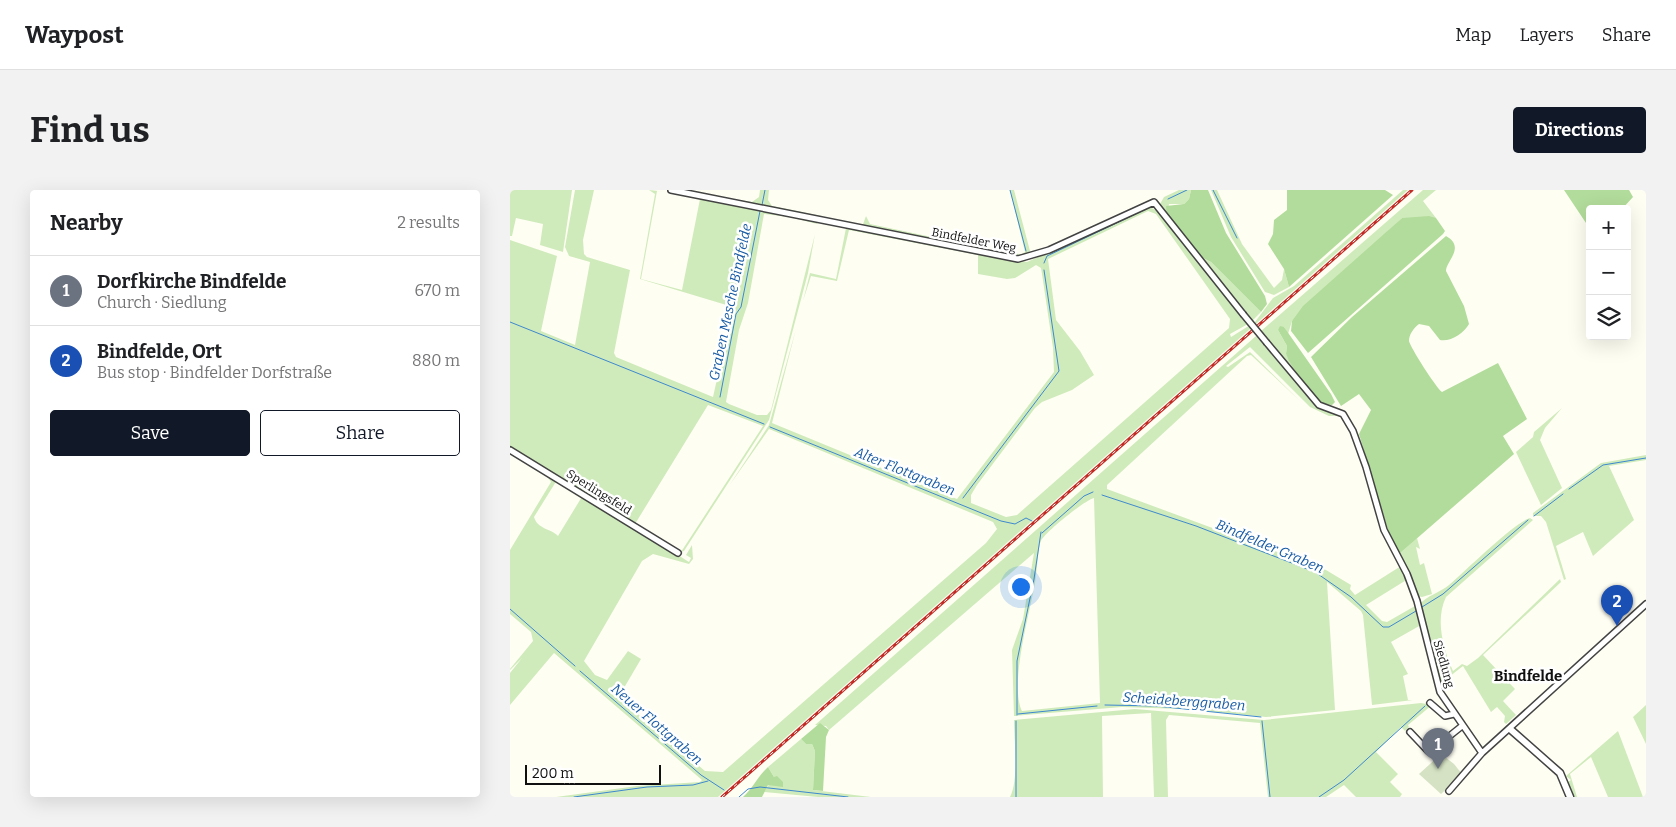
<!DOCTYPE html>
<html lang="en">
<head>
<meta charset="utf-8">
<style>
  body { margin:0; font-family:Bitter,serif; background:#f2f2f2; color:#202124 }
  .controls { position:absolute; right:15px; top:15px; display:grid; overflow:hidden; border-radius:5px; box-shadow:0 5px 20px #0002 }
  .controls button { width:45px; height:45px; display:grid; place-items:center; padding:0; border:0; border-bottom:1px solid #e0e0e0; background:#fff; color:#202124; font:25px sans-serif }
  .scale { position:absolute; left:15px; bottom:12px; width:136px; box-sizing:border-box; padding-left:5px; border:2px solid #101010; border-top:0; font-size:14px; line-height:18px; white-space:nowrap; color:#101010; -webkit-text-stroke:4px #fff; paint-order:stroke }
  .you { position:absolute; left:510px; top:396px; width:18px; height:18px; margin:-12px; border:4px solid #fff; border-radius:50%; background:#1a73e8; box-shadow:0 0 0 8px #1a73e833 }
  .badge { display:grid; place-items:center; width:32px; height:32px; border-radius:50%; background:#111827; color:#fff; font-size:16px; font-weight:700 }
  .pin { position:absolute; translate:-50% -41px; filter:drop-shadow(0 1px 2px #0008) }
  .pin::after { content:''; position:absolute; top:26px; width:18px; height:15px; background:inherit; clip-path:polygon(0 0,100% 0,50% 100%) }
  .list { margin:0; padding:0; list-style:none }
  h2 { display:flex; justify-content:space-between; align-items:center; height:65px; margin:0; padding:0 20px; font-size:21px }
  h2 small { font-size:16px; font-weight:400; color:#757577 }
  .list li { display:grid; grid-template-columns:32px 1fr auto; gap:15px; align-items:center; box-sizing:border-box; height:70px; padding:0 20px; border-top:1px solid #e0e0e0 }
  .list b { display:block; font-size:19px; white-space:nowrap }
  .list p { margin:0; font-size:16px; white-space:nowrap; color:#757577 }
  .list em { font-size:16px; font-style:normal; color:#757577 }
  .actions { display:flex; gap:10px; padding:15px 20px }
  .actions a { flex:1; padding:11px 0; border:1px solid #111827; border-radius:5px; text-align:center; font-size:18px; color:#111827 }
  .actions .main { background:#111827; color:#fff }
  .icon { flex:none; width:28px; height:28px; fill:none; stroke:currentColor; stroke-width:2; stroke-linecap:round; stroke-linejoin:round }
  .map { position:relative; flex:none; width:1136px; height:607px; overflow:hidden; border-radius:5px }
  header { display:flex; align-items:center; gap:30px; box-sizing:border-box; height:70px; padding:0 25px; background:#fff; border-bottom:1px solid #e0e0e0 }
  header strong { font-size:24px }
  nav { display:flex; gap:28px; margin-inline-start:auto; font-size:18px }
  .intro { display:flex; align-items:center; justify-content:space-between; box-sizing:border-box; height:120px; padding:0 30px }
  h1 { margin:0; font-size:35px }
  .button { padding:12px 22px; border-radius:5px; background:#111827; color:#fff; font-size:18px; font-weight:700 }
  main { display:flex; gap:30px; padding:0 30px }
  aside { flex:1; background:#fff; border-radius:5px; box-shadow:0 5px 20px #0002 }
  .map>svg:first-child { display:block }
  .green { fill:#d0ebbb; fill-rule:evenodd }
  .forest { fill:#b2dc9b }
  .cemetery { fill:#d5e2c3 }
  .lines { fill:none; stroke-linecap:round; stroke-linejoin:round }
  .stream { stroke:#3d88cf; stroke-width:1 }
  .minor-casing { stroke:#434343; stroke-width:8 }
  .tertiary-casing { stroke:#434343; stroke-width:9 }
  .minor { stroke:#fff; stroke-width:5 }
  .tertiary { stroke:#fff; stroke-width:6 }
  .rail-casing { stroke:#c22c26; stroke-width:3 }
  .rail { stroke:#fff; stroke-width:1; stroke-dasharray:4; stroke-linecap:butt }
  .minor-bridge-casing { stroke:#434343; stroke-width:8; stroke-linecap:butt }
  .minor-bridge { stroke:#fff; stroke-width:5 }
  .labels { text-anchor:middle; stroke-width:5; stroke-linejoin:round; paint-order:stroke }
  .street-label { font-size:12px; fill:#101010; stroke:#fff }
  .water-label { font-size:14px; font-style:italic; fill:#175aa4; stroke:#fff }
  .quarter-label { font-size:15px; font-weight:bold; fill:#101010; stroke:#fff }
</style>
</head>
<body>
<header>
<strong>Waypost</strong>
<nav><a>Map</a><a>Layers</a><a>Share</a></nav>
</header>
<div class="intro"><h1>Find us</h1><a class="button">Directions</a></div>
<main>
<aside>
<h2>Nearby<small>2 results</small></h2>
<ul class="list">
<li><span class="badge" style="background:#6b7280">1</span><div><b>Dorfkirche Bindfelde</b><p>Church · Siedlung</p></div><em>670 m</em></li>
<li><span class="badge" style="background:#1a4fb4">2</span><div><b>Bindfelde, Ort</b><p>Bus stop · Bindfelder Dorfstraße</p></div><em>880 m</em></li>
</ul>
<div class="actions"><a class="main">Save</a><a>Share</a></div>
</aside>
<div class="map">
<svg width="1136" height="607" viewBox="0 0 1136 607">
  <rect width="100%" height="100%" fill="#fffef3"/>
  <path class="green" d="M0,0H62L53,62L30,55L33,34L6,28L2,46H0Z
    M65,0H84L73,50L74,64L77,67L120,80L104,163L106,167L203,207L223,117L130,89L145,4L139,0L157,2L147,1L131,89L172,100L190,9L168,3L308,32L307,34L280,27L254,24L238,113L229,140L216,212L219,214L247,225H257L261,220L305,44L298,83L259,230L174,361L171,362L253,236L198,215L125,334L0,257V50L47,66L31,141L65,155L80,72L59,66L55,57Z
    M168,0L242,12L249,7L250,0H259L258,10L262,16L312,26L309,28Z
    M500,0H504L520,61L513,67L491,65L352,37L356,26L360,34L455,54L489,63L512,64L515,62Z
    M669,0H681L679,9L674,14H659L657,28L650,14L654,7Z
    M701,0H707L732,54L764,98L772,90L774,79L779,97L764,105L755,102L721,47Z
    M893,0H898L208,607H46L127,596L190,592L192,590L44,463L0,515V483L12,468L0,480V479L23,451L21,442L0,424V360L41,292L36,285L0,264V261L47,290L24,327C28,340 41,338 48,346L73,305L179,372L181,368L176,365L182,355L183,369L179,374L143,364L132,371L74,471L85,485L97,490L118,461L131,469L111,503L115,513L195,581L213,582L476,353L487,339L483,332L259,239L219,296L259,235L286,139L262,233L447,309L544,182L543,158L532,84L531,78L526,75L505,88L497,89L468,84V65L339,40L327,91L301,86L293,111L300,83L326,89L336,38L327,35L517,72L639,17L648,21L732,125L738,134L720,144L721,147L745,132L763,108L784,96ZM638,21L646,24L720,129L719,138L507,325L496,327L461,313V305L467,295L525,218L532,212L562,200L584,185L570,161L546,130L538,69Z
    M913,0H926L913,11L926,28H892L782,131L778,144L774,137L768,140L777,156L776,164L792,192L751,141Z
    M687,65L701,72L751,122L743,130L733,120Z
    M746,146L808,217L830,226H819L800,217L740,157L716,176L718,177L740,162L791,212L741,165L737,166L597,295V299L816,380L841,395L840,399L845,405L891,376L898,389L856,415L872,431L877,432L905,416L903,405L911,435L881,452L898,484L893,486L898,510H903L862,515L853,425L851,421L817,392L825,520L756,527L673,519L612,517L504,526L502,460L513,429L524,363L319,540L316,536L305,535ZM584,308L590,513L512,521C499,495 520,422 525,393C527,383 528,357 531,351C534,343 575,310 584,308Z
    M1052,218L1035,238L1030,250L1052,298L1031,315L1006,262L1023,247L1024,242Z
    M1136,265V270L1099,276L1124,330L1083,366L1073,342L1046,356L1056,389L1054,390L1036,332L1031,326H1023V323L1091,273Z
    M1020,328L1023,330L936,407C925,430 933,458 943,481L952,474L957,476L968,468L1050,389L1051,392L973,465L1005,499L993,511L1006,525L996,534L994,532L995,526L987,517L981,522L953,476L930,494L910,414C916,406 931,402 939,395C954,382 1005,332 1020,328Z
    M907,348L910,359L906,357L910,375L914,373L922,404L912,407L908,406L889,364Z
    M911,513L922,515L898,535L899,537L895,541L891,537L866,562L888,584L880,592L892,604L890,607H846L834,595L816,607H758L750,533L659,525L656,530L658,607H644L641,523L592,526L593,607H500C509,590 504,550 504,530L625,519L754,530Z
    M1136,515V554L1123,527Z
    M1108,541L1133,607H1098L1081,567L1060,584L1067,607H1064L1058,592L1061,590L1056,586Z
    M291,549L296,554H302L305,561L303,600L361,607H308L254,602L264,587L258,577Z"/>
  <path class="forest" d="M681,0H698L716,43L755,106L757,114L751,122L701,72L687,65L657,28L656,16L674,14L679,9Z
    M777,0H875L883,5L779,97L774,79L758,54L763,44L764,30L777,20Z
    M1054,0H1119L1123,7L1112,19H1080V39Z
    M919,26L926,28L935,41L933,44L798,163L781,141L782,131L793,116L892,28Z
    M936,46C956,57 936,71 936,81L954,116L959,134C954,143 941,152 930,150L919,136L909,134C904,138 899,144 899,151C900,157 927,199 932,202L988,173L1017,229L993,246L1004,264L889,364L879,343L849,244L861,220L849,204L831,216L801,167L842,127Z
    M770,136L774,137L821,204L825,212L822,215L810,214L792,192L779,171L776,164L777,156L768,140Z
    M310,533L319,540L316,547L313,601L303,600L305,561L302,554H296L291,549Z
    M258,577L264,587L267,586L273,592V597L258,595L252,607H233C244,597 247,587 258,577Z"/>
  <path class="cemetery" d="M931,564L944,574L952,584L931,604L909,584Z"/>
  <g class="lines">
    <path class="stream" d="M500,0L516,61
      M703,0L727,48
      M658,9L677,0
      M252,15L255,0
      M534,73L537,66L636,19
      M0,132L254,234
      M210,207L226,124L231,117L250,21
      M260,237L491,331L505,334L516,328L522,331
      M1059,299L1093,275L1136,268
      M592,305L686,336L805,382L841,407L873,437H879L906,421
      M453,308L549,181L534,80
      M1024,326L1053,304
      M532,343L574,306L583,302
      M912,417L933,404L1018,330
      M0,419L65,476
      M70,481L191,585L214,600
      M595,515L646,516L751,527
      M508,524L587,516
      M507,525V471L524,389L531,342
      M752,531L760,607
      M64,607L137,597L183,595L198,591
      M229,607L238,599L250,597L338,607
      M506,607V531
      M809,607L834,590L915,516"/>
    <defs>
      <path id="minor" d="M161,0L508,69L539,60L644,12L733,124
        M757,153L809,215L833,224L843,241L856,277L874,340L897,384L907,411L930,502L972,563
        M0,260L168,363
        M920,513L935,526L944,524
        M900,542L918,561L922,560L952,536
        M939,601L972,563L1136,414"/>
      <path id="tertiary" d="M1000,539L1050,583L1060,607"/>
    </defs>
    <use href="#minor" class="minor-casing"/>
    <use href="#tertiary" class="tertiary-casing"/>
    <use href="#minor" class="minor"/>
    <use href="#tertiary" class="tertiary"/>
    <defs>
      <path id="rail" d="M212,607L902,0"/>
    </defs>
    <use href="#rail" class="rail-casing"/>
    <use href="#rail" class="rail"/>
    <defs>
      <path id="minor-bridge" d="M733,124L757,153"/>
    </defs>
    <use href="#minor-bridge" class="minor-bridge-casing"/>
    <use href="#minor-bridge" class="minor-bridge"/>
  </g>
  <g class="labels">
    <g class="street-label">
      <text transform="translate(464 50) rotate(11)" y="4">Bindfelder Weg</text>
      <text transform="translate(89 302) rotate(32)" y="4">Sperlingsfeld</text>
      <text transform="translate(934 474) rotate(74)" y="4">Siedlung</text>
    </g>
    <g class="water-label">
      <text transform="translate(220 112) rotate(-78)" y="5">Graben Mesche Bindfelde</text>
      <text transform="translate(395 281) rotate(22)" y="5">Alter Flottgraben</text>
      <text transform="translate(760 356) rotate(23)" y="5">Bindfelder Graben</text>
      <text transform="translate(674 511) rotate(4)" y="5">Scheideberggraben</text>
      <text transform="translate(147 534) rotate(41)" y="5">Neuer Flottgraben</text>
    </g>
    <g class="quarter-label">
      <text x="1018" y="491">Bindfelde</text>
    </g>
  </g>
</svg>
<div class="controls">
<button>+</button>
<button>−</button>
<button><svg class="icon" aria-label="layers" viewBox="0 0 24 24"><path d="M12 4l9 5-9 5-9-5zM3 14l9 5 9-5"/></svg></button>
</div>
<div class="scale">200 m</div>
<div class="you"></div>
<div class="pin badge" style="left:928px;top:579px;background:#6b7280">1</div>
<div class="pin badge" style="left:1107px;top:436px;background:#1a4fb4">2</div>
</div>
</main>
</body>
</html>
